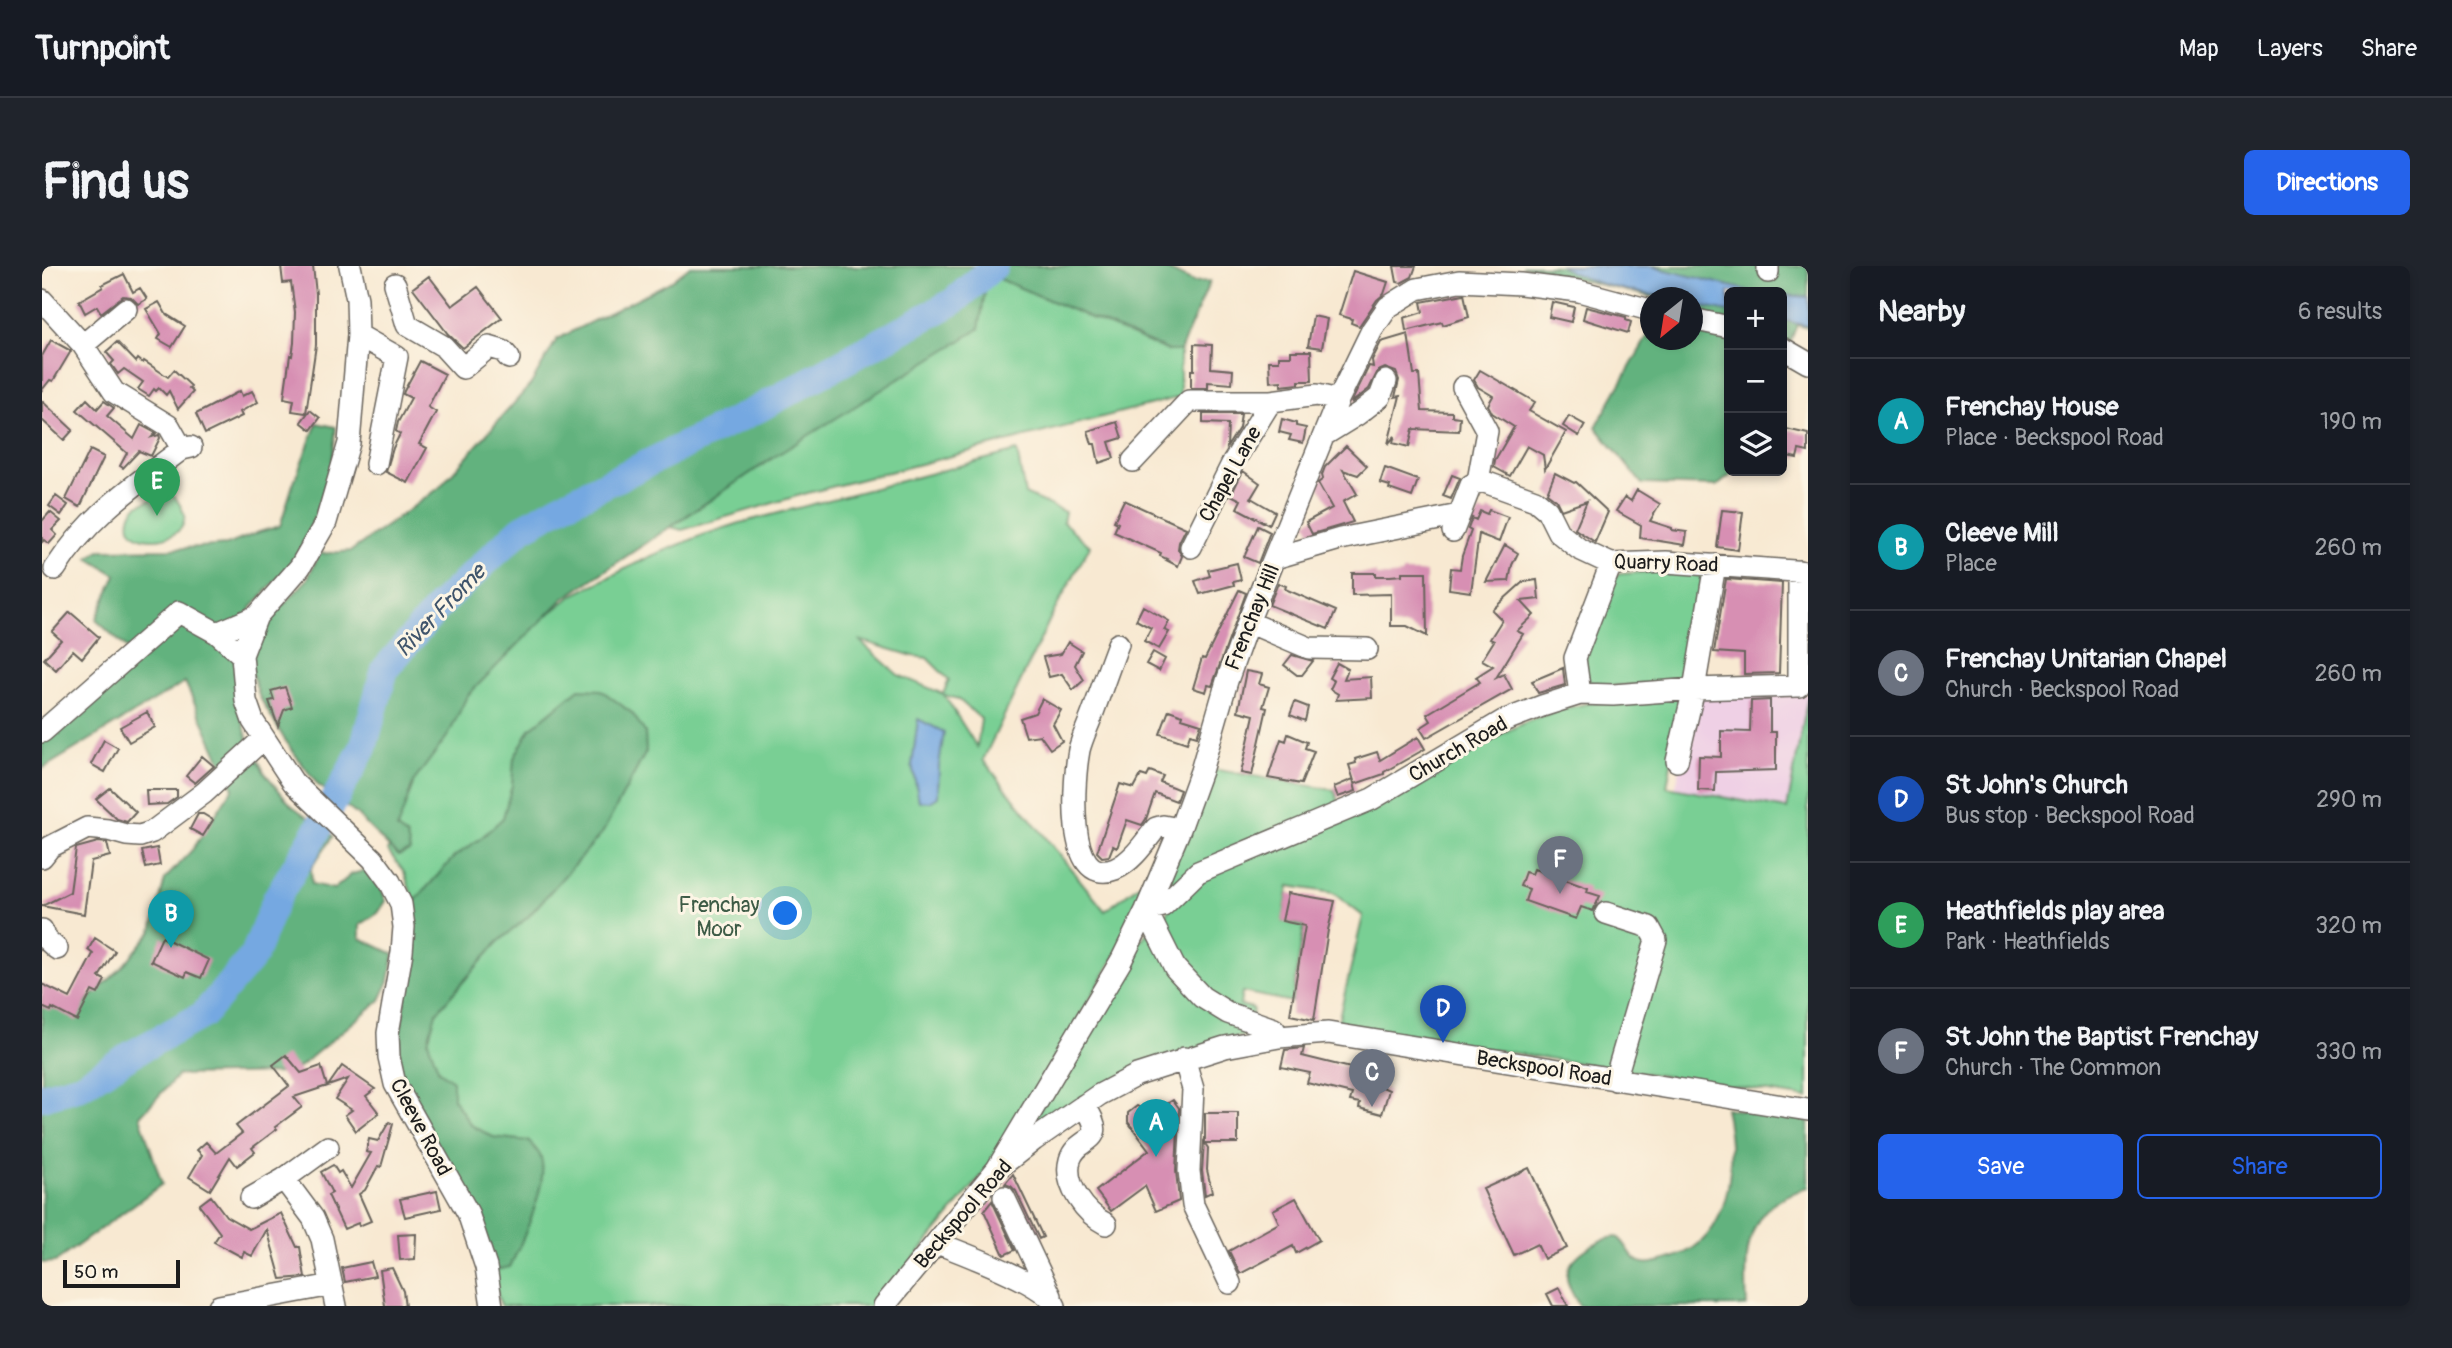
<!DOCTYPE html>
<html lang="en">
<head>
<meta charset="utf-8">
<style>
  body { margin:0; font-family:Pangolin,sans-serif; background:#20242c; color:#f1f3f6 }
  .controls { position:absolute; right:21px; top:21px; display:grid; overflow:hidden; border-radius:10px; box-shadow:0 4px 10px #0003 }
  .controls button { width:63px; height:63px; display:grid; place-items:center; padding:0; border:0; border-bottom:2px solid #363941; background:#171b24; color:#f1f3f6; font:35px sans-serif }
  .compass { position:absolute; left:1598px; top:21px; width:63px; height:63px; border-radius:50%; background:#171b24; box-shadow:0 4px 10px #0003; rotate:210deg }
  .scale { position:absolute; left:21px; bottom:18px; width:117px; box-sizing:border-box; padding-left:7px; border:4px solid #1c1c1c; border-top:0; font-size:19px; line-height:24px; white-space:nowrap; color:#1c1c1c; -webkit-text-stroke:5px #fcf5e5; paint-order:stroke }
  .you { position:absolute; left:744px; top:648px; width:24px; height:24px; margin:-18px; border:5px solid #fff; border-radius:50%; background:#1a73e8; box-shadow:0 0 0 10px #1a73e833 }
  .badge { display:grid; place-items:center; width:46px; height:46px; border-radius:50%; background:#2563eb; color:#fff; font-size:23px; font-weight:700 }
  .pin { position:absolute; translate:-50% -58px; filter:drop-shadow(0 2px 4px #0008) }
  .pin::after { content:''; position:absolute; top:37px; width:24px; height:21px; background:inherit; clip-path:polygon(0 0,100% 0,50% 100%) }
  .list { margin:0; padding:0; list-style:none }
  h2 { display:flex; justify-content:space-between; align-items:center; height:91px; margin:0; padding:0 28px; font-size:30px }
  h2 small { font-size:23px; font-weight:400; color:#9ea1a6 }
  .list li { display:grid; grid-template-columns:46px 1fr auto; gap:21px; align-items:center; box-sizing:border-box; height:126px; padding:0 28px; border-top:2px solid #363941 }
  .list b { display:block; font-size:26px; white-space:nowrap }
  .list p { margin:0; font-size:23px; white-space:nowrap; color:#9ea1a6 }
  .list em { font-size:23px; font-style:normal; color:#9ea1a6 }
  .actions { display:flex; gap:14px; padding:21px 28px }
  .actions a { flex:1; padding:16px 0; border:2px solid #2563eb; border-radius:10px; text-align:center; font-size:24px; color:#2563eb }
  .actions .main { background:#2563eb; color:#fff }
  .icon { flex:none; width:38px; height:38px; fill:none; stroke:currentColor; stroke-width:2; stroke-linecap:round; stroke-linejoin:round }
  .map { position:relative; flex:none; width:1766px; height:1040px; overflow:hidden; border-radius:10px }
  header { display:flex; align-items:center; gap:42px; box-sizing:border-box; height:98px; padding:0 35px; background:#171b24; border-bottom:2px solid #363941 }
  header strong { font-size:33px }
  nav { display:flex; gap:38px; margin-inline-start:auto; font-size:24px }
  .intro { display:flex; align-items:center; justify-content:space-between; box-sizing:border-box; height:168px; padding:0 42px }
  h1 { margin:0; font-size:49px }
  .button { padding:18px 32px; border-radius:10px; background:#2563eb; color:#fff; font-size:24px; font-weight:700 }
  main { display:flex; gap:42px; padding:0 42px }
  aside { flex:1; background:#171b24; border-radius:10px; box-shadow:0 4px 10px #0003 }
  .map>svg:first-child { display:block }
  .built { fill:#efd0e5 }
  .green { fill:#79cf94; stroke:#4a7658; stroke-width:2; fill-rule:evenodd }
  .forest { fill:#62b27e; stroke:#3f674d; stroke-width:2 }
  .water { fill:#74a8e1; stroke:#48627e; stroke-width:2 }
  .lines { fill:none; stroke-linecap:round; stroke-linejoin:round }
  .river { stroke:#74a8e1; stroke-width:28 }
  .building { fill:#d78fb3 }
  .minor-casing { stroke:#69645c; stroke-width:24 }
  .minor { stroke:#fff; stroke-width:21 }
  .labels { text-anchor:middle; stroke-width:6; stroke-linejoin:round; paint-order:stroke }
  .street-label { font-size:21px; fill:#1c1c1c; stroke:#fcf5e5 }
  .park-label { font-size:21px; fill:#3d5b46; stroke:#fcf5e5 }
  .water-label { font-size:23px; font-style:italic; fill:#3f546b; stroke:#fcf5e5 }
</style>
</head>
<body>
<header>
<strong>Turnpoint</strong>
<nav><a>Map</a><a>Layers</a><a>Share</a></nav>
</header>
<div class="intro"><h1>Find us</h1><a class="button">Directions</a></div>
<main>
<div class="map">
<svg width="1766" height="1040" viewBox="0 0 1766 1040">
  <rect width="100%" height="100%" fill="#fcf5e5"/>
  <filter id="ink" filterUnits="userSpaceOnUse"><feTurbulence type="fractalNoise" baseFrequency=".0143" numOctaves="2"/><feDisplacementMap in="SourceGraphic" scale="14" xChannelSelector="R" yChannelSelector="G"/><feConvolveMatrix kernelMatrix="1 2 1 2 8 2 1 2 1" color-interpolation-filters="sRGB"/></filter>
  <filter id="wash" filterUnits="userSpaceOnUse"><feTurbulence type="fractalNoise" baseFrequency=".00686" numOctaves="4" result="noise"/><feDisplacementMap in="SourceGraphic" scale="28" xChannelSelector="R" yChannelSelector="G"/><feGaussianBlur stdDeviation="1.57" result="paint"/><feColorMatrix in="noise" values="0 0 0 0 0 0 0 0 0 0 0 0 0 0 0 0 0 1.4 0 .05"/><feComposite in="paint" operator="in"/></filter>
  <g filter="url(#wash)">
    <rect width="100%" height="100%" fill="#f8e9d2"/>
    <path class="built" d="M1766,428L1746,543L1633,523L1657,430Z"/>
    <path class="green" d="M946,8L1126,85H1138V131L762,228L640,264L629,261L732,191Z
      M975,185L983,228L1023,246L1021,256L1048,280L1009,351L941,494L1063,645L1115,605L1088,665L951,896L833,1040H459L364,737L375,644L362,606L346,585L353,539L405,444L481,368L531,329L607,291L661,269L698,257ZM817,374L871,390L885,392L907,414L901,428L856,409ZM902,429L916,433L939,453L935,481Z
      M127,228L133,231C137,237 144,247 142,255C139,278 81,281 88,252C89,247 92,242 96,239C105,234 118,231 127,228Z
      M1651,303L1661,310C1657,339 1654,399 1629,417L1552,421L1545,413L1540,401L1571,313L1577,308Z
      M1766,430V832L1295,760L1321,650L1291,627L1247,620L1241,655L1262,660L1250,736L1200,726L1198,739L1211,742L1210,752L1188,744L1138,700L1121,661L1122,652L1127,642L1162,609L1482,457L1515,444L1548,437L1640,431L1625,521L1745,543Z
      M1164,502L1292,524L1299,541L1119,630Z
      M1106,666L1117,681L1215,768L1182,773L991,867L986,863L1097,676Z"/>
    <path class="forest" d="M648,0H1118L1151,16L1168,15L1138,85H1127L946,8L937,63L732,191L521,333L425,430L407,468L372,515L355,563L365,570L368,585L356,590L314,548L276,519L244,476L217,430L206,393L214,367L265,314L277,288L309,285L397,222L489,118L515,73L626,17Z
      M1480,0H1766V62L1755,59L1740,97V26H1687V205H1694L1675,220L1600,218L1554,161L1608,66V74H1650V32L1610,31Z
      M275,157L294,161L290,196L277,240L257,289L209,342L196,430L204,468L222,506L249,539L291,570L269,602L270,618L292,623L310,608L329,603L339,621L344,635L336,647L318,659V672L352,688L347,715L338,734L250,807L136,809L98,850L120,918L13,996L0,997V730L42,738L81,700L110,665L123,613L151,583L191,522L143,416L0,503V459L90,387L54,354L74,309L46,292L58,284L128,283L185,279L217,266L238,260L251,218Z
      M537,423L559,424L590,447L603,466L604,486L561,566L486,651L455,677L394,747L386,775L397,805L411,815V832L429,859L451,871L486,875C491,880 497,885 499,892C507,918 480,976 468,1001L450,1005L377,853L354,797L370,683L371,637L412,591L439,572L461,552L470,519L472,492L488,463Z
      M1683,842L1766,854V921C1754,926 1741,930 1731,938C1701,960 1703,1006 1705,1040H1537C1533,1031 1524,1019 1525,1009C1527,990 1557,972 1575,971C1586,977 1588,994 1601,997C1610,999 1624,994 1633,991C1692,971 1694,895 1683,842Z"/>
    <path class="water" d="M1518,0H1608L1712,26H1687V46L1651,39L1650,32C1613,32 1550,20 1518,0Z
      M1740,29L1766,31V60L1740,54Z
      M876,453L902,466L897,499L896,531L888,536L877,535L870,499Z"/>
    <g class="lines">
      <path class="river" d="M0,831L39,820L88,789L161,749L212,689L234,633L278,560L321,482L343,403L398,339L479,263L519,240L716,143L911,36L952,0"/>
    </g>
    <g id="blocks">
      <path class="building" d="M239,0H271L274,28V79L264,147L250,145L252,134L242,132L248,89L250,90L252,77L253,46L249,16L241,17Z
        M1352,0H1374L1370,11L1359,17L1355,16Z
        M1311,5L1346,16L1342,28L1335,34L1317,60L1309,57L1310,53L1297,49Z
        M82,8L91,26L98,22L105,33L96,38L89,31L81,30L59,47L55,40L43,47L37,35L61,21L60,19Z
        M387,10L410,40L436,21L460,52L421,82L406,68L371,22Z
        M1422,28L1427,51L1401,59L1400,56L1364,65L1362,52L1381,46L1379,36Z
        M117,36L124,48L143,60L130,81L116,73L119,68L104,43Z
        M1510,36L1532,41L1529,56L1507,51Z
        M1544,41L1584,51V54L1589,56L1586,67L1541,53Z
        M1271,50L1285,53L1280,82L1266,80Z
        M1366,68L1372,108H1377L1380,145L1410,146V150L1418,151L1417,165L1371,163L1367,181L1351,177L1353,170L1346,178L1358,130L1353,131L1357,114L1354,106L1343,102L1336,105L1327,123L1309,137L1327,100L1331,101L1330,94L1339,76Z
        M9,74L29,85L11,115L8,114L0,124V90Z
        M75,76L94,96L96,93L101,97L102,95L126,111L132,104L149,120L147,122L151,126L136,143L127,125L124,129L117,122L114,125L112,123L107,130L96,123L101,116L82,103L76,108L69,98L72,95L64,86Z
        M1152,78L1170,79L1169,102L1191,104L1190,118L1166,116V122H1149V104H1152Z
        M1249,85H1269L1270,115H1257V118L1239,120V115L1228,116L1227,95H1237V90H1249Z
        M378,95L403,108L386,141L394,146L377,178L385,182L366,217L344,206L351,182L358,168L354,165L356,156L369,132L361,128L362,125Z
        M1438,104L1493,136L1487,145L1524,166L1503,203L1501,189L1485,180L1468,210L1452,201L1453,194L1472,161L1450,147L1446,139L1451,130L1436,121L1432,114Z
        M198,125L200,130L210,125L216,136L198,146L200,150L163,168L154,148Z
        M45,133L55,143L62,135L72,142L65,150L92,173L99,159L114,167L110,171L117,169L118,172L109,190L97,185L81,202L78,200L85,187L35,144Z
        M0,135L31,164L22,174L0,154Z
        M268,144L278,152L269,164L259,156Z
        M1161,148H1199L1197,162L1185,181L1186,158L1161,157Z
        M1527,150L1543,159L1537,170L1521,160Z
        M1240,153L1254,157V160L1264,162L1261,177L1247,174L1249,169L1237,166Z
        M1075,156L1080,172L1067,176L1072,192L1057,197L1053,178H1050L1046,165Z
        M1740,162L1766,168V186L1757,184L1755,192L1740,189Z
        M1304,180L1325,200L1316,209L1301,204L1315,228L1301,236L1311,256L1270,268L1264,256L1290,242L1276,217L1281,213L1280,209L1283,201Z
        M48,184L62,191L38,241L24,233Z
        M1343,202L1376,214L1370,231L1347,223L1348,220L1338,217Z
        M1201,205L1218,217L1209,232L1233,246L1227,259L1195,242L1199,234L1189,229Z
        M1513,207L1532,217L1534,216L1566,246L1553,276L1533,263L1545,235L1519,244L1514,234L1505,227Z
        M1410,209L1418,212L1409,233L1401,230Z
        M1595,224L1618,238L1608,255L1630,262V264L1645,266L1643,279L1598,272L1599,259L1574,245L1583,231L1589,235Z
        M14,230L26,239L19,249L7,240Z
        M1082,234L1144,262L1137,276L1136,283L1140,290L1136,300L1124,294L1125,293L1118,290L1119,287L1072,266L1076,257L1072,255Z
        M1447,244L1466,251L1457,276L1437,268L1429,326L1407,323L1409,302L1418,303L1420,290L1429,265L1426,263L1430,252L1434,254L1438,245L1445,248Z
        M1680,244L1701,246L1696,284L1675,281Z
        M8,246L19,255L10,264L15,269L7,278L2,274L0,276V255Z
        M1216,260L1228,266L1216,297L1202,291Z
        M1463,279L1476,287L1470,299L1467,315L1444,316Z
        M1195,297L1199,314L1191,316L1192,319L1158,328L1153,315L1168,310L1166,304Z
        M1360,306H1384L1385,370L1365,360H1349V328L1310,329V307H1334V310H1348L1360,309Z
        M1684,313L1740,317L1737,407L1702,408V388L1672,386Z
        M1495,314L1497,333L1479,335L1492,349L1475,365L1481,368L1454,412L1462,408L1470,423L1384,472L1378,462L1389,455L1385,448L1438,416L1434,411L1451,400L1440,394L1452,375L1448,373L1460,354L1450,344L1481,316Z
        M1236,317L1244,320L1243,323L1294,345L1286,363L1227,339Z
        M1197,324L1204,327L1170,420L1166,419L1164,426L1151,422L1160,392L1163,393Z
        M1101,340L1127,355L1122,364L1127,366L1117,383L1102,375L1109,362L1094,354Z
        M28,346L57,371L40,392L31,384L14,404L2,393L19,374L10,366Z
        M1026,376L1040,385L1033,399L1042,414L1031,424L1020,408L1007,411L1001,391L1019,388Z
        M1111,386L1123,393L1117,405L1104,398Z
        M1250,389L1271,395L1260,409H1255L1242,399Z
        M1295,397L1306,403L1302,413L1329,411L1330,432L1294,434L1296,428L1288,423L1292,415L1287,412Z
        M1521,402L1523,419L1496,427L1490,415Z
        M1204,405L1220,408L1217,418L1227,421L1221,441L1225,442L1210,509L1199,507L1212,449L1196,445Z
        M243,421L250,441L242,444L236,460L227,435L232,434L229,425Z
        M1000,433L1019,444L1011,458L1020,475L1008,483L998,469L984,471L978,452L993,447Z
        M1728,434V466H1734V504L1674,506L1673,525L1656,524L1657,490L1679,491V465L1708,466L1709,435Z
        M1253,436L1266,441L1263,455L1248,449Z
        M1127,444L1141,449L1140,452L1159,458L1155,470L1148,468L1145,477L1118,468Z
        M105,446L113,461L87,476L78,461Z
        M1246,468L1265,476L1263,482L1272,485L1259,518L1226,512L1239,473L1244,475Z
        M1376,471L1383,483L1342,506V508L1313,518L1307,499L1314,497L1313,493L1335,486L1338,494Z
        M62,474L76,482L63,506L49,498Z
        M160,490L172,500L153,517L144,510Z
        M1108,505L1121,510L1118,516L1138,524L1134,535L1113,527L1104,553L1100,559L1085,554L1075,582L1071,580L1067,590L1060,591L1055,586L1078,518L1092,522L1099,509L1105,511Z
        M1311,513L1314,525L1296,531L1292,521Z
        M68,522L94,546L85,556L75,553L54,533Z
        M104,524H135V531L125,538L105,539Z
        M156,548H161L171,554L161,570L148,563Z
        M56,576L65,577L68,590L49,595L42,648L0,640L28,626L34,582Z
        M115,582L118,599L104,602L100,585Z
        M1492,603L1546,622L1545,626L1558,630L1551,645L1539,641L1534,653L1483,635L1487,623L1478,620L1483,606L1490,608Z
        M1246,627L1293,635L1286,664L1272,754L1248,749L1263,660L1240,655Z
        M120,671L167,694L159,712L145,706L143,711L109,695Z
        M53,672L73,685L57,711L63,714L56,728L50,725L35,755L10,742L9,745L0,741V718L28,732L51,688L46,684Z
        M1262,782L1260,790L1317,804L1316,809L1326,812L1325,814L1347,824L1340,848L1317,842L1318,837L1308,835L1310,828L1265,817L1268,807L1239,801L1243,784Z
        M244,789L259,807L279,800L285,820L252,831L260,841L233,861L235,863L210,882L213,886L195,900L188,891L168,924L147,911L160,889L155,884L164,876L174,887L200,867L194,860L247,820L231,799Z
        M300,800L333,823L324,830L337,847L314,865L303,849L310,844L293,833L306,813L286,820Z
        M1131,834L1137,842L1134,905L1137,935L1114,945L1103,920L1069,945L1054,925L1107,884L1086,856V847L1095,840L1108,848Z
        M1163,847H1196V877H1163Z
        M347,856L351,858L339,901L336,900L323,924L317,928L329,955L317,960L316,957L302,963L286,929L290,927L279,906L291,899L296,907L299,905L309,922L329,887L324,886L327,873L336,875Z
        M1162,876L1166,882L1165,904L1170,926L1163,929L1160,905Z
        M1487,902L1525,982L1502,993L1495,978L1472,989L1441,923Z
        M971,908L1001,971L997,973L974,925L969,920L963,918Z
        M395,925L399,943L363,951L358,933Z
        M169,930L184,950L207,963L239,947L255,981H258L263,1011L239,1013L225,963L210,990L202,986L200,991L172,976L178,967L157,939Z
        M1254,932L1277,974L1254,987L1251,980L1198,1008L1187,985L1237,957L1231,944Z
        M950,935L973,984L962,989L942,945Z
        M374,968L373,993L358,994L356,969Z
        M329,996L333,1010L303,1016L300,1002Z
        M350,1002L361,1025L363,1040H343L338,1004Z
        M1517,1022L1526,1040H1511L1505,1028Z"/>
    </g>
  </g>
  <g filter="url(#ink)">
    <use href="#blocks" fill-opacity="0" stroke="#69645c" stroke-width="2"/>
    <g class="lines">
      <defs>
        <path id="minor" d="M308,0L315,33L316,69L307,177L284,256L258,301L215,350L200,389L204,435L211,455L251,516L331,593L348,616L359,638L362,661L360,686L346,767L347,791L353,818L426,947L444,1001L450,1040
          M1726,6V0
          M353,18L365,59L401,80L421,102L447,81L461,85L467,92
          M0,34L41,79L72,126L127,160L140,183L149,181
          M1650,53L1687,61
          M316,69L355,91L334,198
          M41,79L84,43
          M1740,82L1766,97
          M1421,121L1445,165L1436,215
          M1282,169L1316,148L1338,131L1344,115
          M1091,195L1147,135H1229L1275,129L1296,134
          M1411,265L1429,219L1440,215L1493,234L1505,244L1516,266L1537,283L1569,298L1624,296L1766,306
          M1149,281L1190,198L1229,135
          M1233,292L1298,273L1417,249
          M13,303C47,250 90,221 140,183
          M1206,356L1267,382L1325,383
          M1076,378C1067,401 1059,425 1050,449C1046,460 1040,472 1037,484C1032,510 1022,623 1073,603C1090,596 1103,576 1114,562L1121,560L1138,563
          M200,389L175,367L215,350
          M1538,428L1533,392L1569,298
          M0,466L137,346L175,367
          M1635,495L1652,423L1673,299
          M0,591L8,581L45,562L66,564L84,569L98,570L110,566L162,527L222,472
          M1104,644L1121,640L1156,606L1330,533L1461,455L1500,440L1538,428L1571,429L1652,423L1757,420V305
          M1104,644L1133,702L1160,731L1186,747L1232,763L1237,771
          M1564,647L1607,661L1614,674L1573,814
          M0,664L5,674L15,683
          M1142,792L1151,823L1147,905L1151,939L1188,1017
          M1042,839C1070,879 1035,869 1028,894C1021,919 1044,948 1064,958
          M955,903L1079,695L1104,644L1138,563L1159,505L1185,415L1206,356L1296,134L1330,64L1346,41L1375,23L1417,15L1479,18L1537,25L1608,44
          M242,913L271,952L280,973L294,1040
          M962,931L1009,1030
          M209,932L242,913L286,881
          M895,977C920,987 1004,1017 1013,1040
          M177,1040L290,1019
          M842,1040L955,903L992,874L1057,829L1095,809L1183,781L1237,771L1286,767L1766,844"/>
      </defs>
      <use href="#minor" class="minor-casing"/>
      <use href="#minor" class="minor"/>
    </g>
  </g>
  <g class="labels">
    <g class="street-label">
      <text transform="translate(1188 208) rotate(-61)" y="7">Chapel Lane</text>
      <text transform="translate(1624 297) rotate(2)" y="7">Quarry Road</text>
      <text transform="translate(1210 351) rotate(-68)" y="7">Frenchay Hill</text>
      <text transform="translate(1416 483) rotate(-30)" y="7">Church Road</text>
      <text transform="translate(1502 802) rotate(9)" y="7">Beckspool Road</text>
      <text transform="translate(379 861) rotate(62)" y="7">Cleeve Road</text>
      <text transform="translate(921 948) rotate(-49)" y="7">Beckspool Road</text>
    </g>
    <g class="park-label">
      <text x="677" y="646">Frenchay<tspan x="677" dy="24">Moor</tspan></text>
    </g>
    <g class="water-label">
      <text transform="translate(398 344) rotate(-46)" y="8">River Frome</text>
    </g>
  </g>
</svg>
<div class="controls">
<button>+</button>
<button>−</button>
<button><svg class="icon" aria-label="layers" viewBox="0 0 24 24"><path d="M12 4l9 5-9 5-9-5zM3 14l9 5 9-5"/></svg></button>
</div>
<svg class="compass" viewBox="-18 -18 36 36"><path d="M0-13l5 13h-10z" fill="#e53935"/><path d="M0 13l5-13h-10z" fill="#9ea1a6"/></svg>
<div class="scale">50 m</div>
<div class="you"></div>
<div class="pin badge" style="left:1114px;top:891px;background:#0f9aa8">A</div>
<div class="pin badge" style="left:129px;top:682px;background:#0f9aa8">B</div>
<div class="pin badge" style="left:1330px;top:841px;background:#6b7280">C</div>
<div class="pin badge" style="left:1401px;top:777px;background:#1a4fb4">D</div>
<div class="pin badge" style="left:115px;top:250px;background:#2e9e5b">E</div>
<div class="pin badge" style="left:1518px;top:628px;background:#6b7280">F</div>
</div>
<aside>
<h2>Nearby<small>6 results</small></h2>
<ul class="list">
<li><span class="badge" style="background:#0f9aa8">A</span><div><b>Frenchay House</b><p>Place · Beckspool Road</p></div><em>190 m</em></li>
<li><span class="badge" style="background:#0f9aa8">B</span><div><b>Cleeve Mill</b><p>Place</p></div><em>260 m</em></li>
<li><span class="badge" style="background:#6b7280">C</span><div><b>Frenchay Unitarian Chapel</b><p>Church · Beckspool Road</p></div><em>260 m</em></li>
<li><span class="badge" style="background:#1a4fb4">D</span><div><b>St John's Church</b><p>Bus stop · Beckspool Road</p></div><em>290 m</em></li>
<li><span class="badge" style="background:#2e9e5b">E</span><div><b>Heathfields play area</b><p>Park · Heathfields</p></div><em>320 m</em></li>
<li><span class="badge" style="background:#6b7280">F</span><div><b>St John the Baptist Frenchay</b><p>Church · The Common</p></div><em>330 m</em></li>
</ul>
<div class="actions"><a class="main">Save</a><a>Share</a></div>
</aside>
</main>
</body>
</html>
